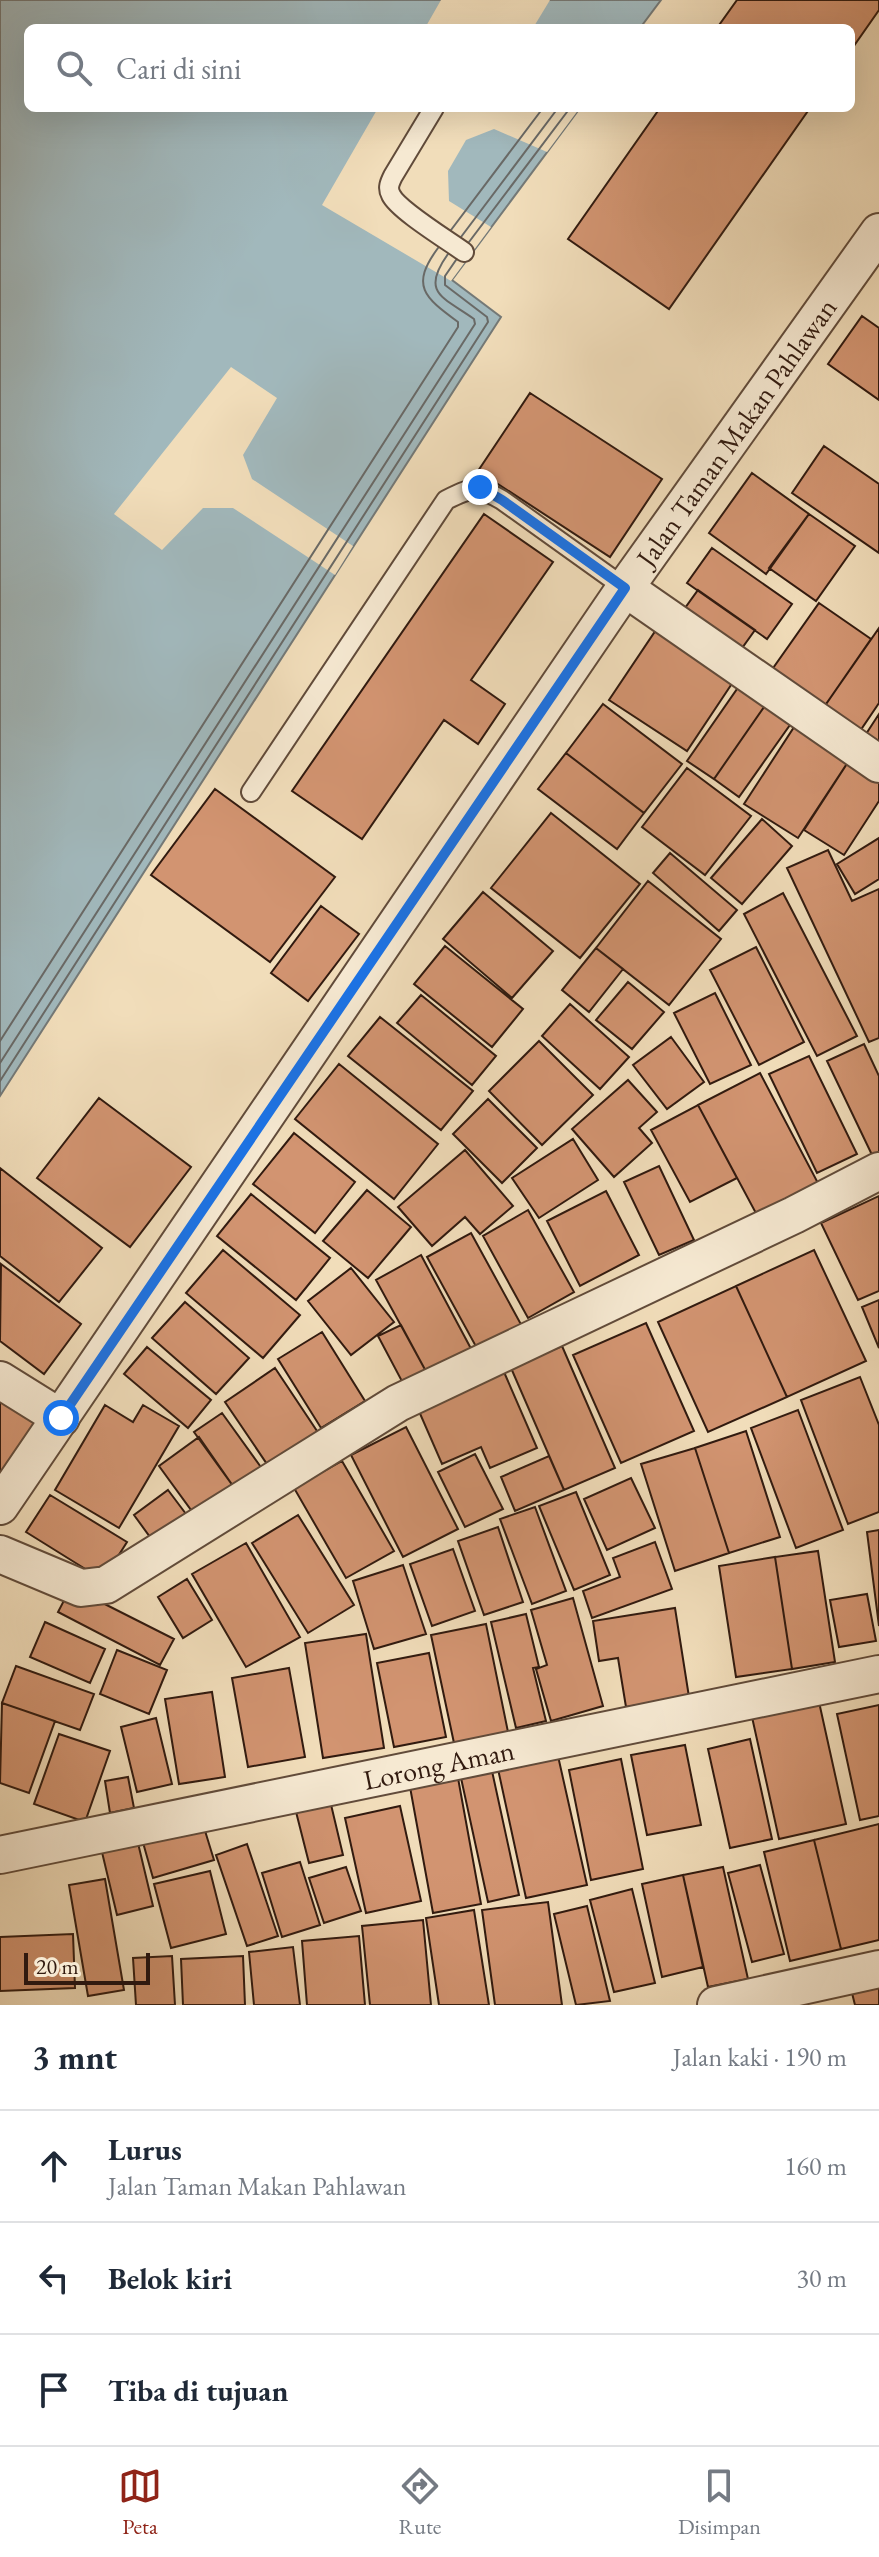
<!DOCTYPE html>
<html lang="id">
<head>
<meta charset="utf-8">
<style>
  body { margin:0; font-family:"EB Garamond",serif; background:#f6f6f7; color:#1f2937 }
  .scale { position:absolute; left:24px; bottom:20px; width:126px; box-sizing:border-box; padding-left:8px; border:4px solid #311a0f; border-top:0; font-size:22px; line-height:28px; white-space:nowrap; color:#311a0f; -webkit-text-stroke:6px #f6e9d2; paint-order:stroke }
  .stop { position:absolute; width:24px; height:24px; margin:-18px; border:6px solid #1a73e8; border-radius:50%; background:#fff }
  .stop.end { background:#1a73e8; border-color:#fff; box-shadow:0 2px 8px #0008 }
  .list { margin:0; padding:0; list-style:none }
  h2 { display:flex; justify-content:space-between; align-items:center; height:104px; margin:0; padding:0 32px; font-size:34px }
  h2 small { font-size:26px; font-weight:400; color:#747a83 }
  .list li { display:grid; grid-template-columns:52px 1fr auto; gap:24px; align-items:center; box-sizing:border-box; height:112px; padding:0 32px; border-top:2px solid #e0e1e3 }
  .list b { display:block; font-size:30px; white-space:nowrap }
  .list p { margin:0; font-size:26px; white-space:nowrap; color:#747a83 }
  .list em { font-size:26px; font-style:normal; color:#747a83 }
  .icon { flex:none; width:44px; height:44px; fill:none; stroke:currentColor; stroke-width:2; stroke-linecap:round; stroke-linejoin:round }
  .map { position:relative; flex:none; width:879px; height:2005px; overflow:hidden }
  .search { position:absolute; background:#fff; box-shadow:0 8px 32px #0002; left:24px; right:24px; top:24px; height:88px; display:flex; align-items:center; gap:20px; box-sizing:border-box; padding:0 28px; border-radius:12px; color:#747a83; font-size:30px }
  .sheet { height:440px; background:#fff }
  nav { display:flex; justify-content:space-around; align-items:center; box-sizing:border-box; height:112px; border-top:2px solid #e0e1e3; background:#fff; font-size:22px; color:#747a83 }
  nav a { display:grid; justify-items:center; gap:4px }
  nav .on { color:#8f2418 }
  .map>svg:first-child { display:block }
  .water { fill:#a1b8bc; stroke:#747977; stroke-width:2 }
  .pier { fill:#f1ddba }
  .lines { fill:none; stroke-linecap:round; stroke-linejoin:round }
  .shore { stroke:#696966; stroke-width:2 }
  .building { fill:#d29471; stroke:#311a0f; stroke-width:2 }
  .lane-casing { stroke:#614b3a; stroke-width:22 }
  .street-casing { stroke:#614b3a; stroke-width:40 }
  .lane { stroke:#f6e9d2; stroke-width:18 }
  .street { stroke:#f6e9d2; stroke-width:36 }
  .route { stroke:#1a73e8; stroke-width:10 }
  .labels { text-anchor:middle; stroke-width:7; stroke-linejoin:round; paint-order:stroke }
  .street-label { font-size:28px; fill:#311a0f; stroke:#f6e9d2 }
</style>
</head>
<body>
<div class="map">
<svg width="879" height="2005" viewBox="0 0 879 2005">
  <rect width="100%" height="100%" fill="#f1ddba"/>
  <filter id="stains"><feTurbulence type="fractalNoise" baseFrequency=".0025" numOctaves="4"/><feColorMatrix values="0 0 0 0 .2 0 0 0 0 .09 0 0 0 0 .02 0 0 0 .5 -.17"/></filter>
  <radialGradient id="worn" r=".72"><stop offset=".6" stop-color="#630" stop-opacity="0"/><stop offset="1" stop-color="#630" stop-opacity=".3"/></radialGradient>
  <path class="water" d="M0,0H661L640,28H28V108H580L452,280L501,317L0,1096Z"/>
  <path class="pier" d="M441,0H550L533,28H425Z
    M378,108H577L579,109L547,152L494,129L466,140L448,171L449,201L491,227L451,281L322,205Z
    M231,367L277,398L243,455L252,479L353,546L335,575L233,508H203L162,550L114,514Z"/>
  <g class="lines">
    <path class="shore" d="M451,230L543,108
      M461,237L558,108
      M469,242L570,108
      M0,1041L458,327V322C424,297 410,286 438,248
      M0,1063L475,324L474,319C443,297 420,293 448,254
      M0,1081L488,322L487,317L445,285V276L456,260"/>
  </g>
  <path class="building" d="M737,0H879V10L851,50V28H717Z
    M660,108H810L669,309L568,239Z
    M862,316L879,328V400L828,364Z
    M530,393L662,479L610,557L478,471Z
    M824,446L879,484V553L792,493Z
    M752,473L809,514L766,574L709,533Z
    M484,514L553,562L471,680L505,704L478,744L444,720L362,839L292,791Z
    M809,514L855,546L816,601L769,568Z
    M712,548L792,604L767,639L687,583Z
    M698,590L755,630L737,655L680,615Z
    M819,603L871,639L824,707L771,671Z
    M660,624L737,676L687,751L609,700Z
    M879,628V703L860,731L824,707Z
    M744,679L771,697L714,779L687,761Z
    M771,697L797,715L739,797L714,779Z
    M603,704L682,764L644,813L566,753Z
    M879,714V743L866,734Z
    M798,721L852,756L798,838L744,804Z
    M566,753L644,813L617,849L538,789Z
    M852,756L879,773V801L844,855L804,830Z
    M687,768L751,816L705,875L642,827Z
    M215,789L335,877L270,962L151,875Z
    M551,813L640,884L580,958L491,888Z
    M762,819L792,846L742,904L711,878Z
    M879,838V879L855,894L837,864Z
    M828,850L852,901L879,889V1038L869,1042L787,868Z
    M670,853L737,910L719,931L653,873Z
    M648,881L721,939L669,1005L596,948Z
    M483,892L553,951L512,998L443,939Z
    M783,893L857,1036L817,1056L744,914Z
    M321,906L359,934L308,1001L271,973Z
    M445,946L523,1009L492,1047L414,984Z
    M756,947L804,1042L759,1065L710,970Z
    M596,948L623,969L589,1012L562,990Z
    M628,982L664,1012L632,1049L596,1020Z
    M715,993L751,1065L710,1084L674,1013Z
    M421,995L496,1056L472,1085L397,1023Z
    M570,1004L629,1057L600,1089L542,1036Z
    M380,1017L473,1091L441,1130L348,1056Z
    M671,1037L704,1082L667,1109L633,1065Z
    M539,1041L593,1095L542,1145L489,1091Z
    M864,1044L879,1076V1155L873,1157L827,1061Z
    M809,1056L857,1154L817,1173L769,1074Z
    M339,1064L438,1144L394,1199L295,1119Z
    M760,1073L819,1185L758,1217L698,1105Z
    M628,1080L657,1112L639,1128L652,1143L614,1177L572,1129Z
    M99,1098L191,1167L130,1247L37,1178Z
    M488,1099L537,1148L502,1183L453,1134Z
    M698,1105L737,1178L690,1202L651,1130Z
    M294,1133L355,1182L315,1233L253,1184Z
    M573,1139L598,1180L539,1218L512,1178Z
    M465,1150L513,1206L480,1234L465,1217L432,1246L398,1207Z
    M659,1166L694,1240L659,1255L624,1182Z
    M0,1168L102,1248L59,1302L0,1256Z
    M367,1190L411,1227L368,1278L323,1241Z
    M606,1191L639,1255L580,1286L547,1221Z
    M251,1194L330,1258L296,1300L217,1236Z
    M879,1196V1291L858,1300L821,1223Z
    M528,1210L574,1292L528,1318L483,1236Z
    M471,1233L523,1328L479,1352L427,1257Z
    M223,1250L300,1315L263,1358L186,1293Z
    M814,1250L866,1361L787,1397L736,1286Z
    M421,1255L476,1358L428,1375L376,1280Z
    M1,1264L81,1324L44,1374L0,1341Z
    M351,1268L394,1322L351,1355L308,1301Z
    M736,1286L787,1397L708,1432L658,1322Z
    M879,1300V1348L862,1307Z
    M185,1302L249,1358L216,1394L152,1338Z
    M646,1323L694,1431L621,1463L573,1355Z
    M401,1325L428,1375L405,1387L378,1336Z
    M322,1332L365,1401L321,1428L278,1359Z
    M562,1346L615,1468L564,1490L511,1368Z
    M147,1347L211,1400L188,1428L124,1374Z
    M275,1368L321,1437L271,1470L225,1402Z
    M504,1372L537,1448L490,1468L481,1447L442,1464L418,1409Z
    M860,1377L879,1425V1512L848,1524L801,1400Z
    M0,1387L46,1419L0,1483Z
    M105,1405L133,1422L143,1405L179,1426L119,1528L55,1490Z
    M798,1410L843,1530L796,1548L751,1428Z
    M222,1413L263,1470L236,1490L194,1432Z
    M406,1427L458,1529L403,1557L351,1455Z
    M746,1431L780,1537L729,1553L695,1448Z
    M199,1437L233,1486L194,1514L159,1466Z
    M695,1448L729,1553L675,1571L641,1464Z
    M475,1454L503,1509L465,1527L438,1472Z
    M549,1456L564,1490L515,1511L501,1477Z
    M342,1461L394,1551L346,1578L294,1488Z
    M631,1478L655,1528L607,1550L584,1499Z
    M168,1490L192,1522L158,1548L134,1515Z
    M576,1492L610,1575L574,1590L539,1506Z
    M50,1495L127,1542L103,1580L26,1532Z
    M535,1507L566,1591L532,1604L500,1519Z
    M298,1515L354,1605L308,1633L252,1543Z
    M498,1527L523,1602L484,1615L458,1541Z
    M879,1530V1626L867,1532Z
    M655,1542L672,1589L592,1618L583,1591L620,1577L613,1558Z
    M246,1543L300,1637L246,1667L192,1574Z
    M453,1549L475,1611L432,1626L410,1564Z
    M818,1551L835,1662L792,1669L775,1557Z
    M775,1557L792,1669L736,1677L719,1566Z
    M403,1565L426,1634L374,1649L353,1581Z
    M187,1579L212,1620L183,1638L158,1597Z
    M71,1587L174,1639L160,1665L58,1612Z
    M867,1594L876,1641L839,1647L830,1600Z
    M573,1598L603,1706L551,1721L536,1669L547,1665L531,1610Z
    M675,1608L689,1697L626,1707L618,1658L599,1661L593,1621Z
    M526,1614L539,1667L533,1668L546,1721L516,1728L491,1622Z
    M45,1622L105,1649L90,1683L30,1657Z
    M486,1624L508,1732L454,1743L431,1635Z
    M366,1634L384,1748L323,1758L305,1643Z
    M117,1650L167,1670L149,1714L100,1694Z
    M429,1653L446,1737L394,1747L377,1663Z
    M16,1666L94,1694L80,1730L2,1703Z
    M289,1668L305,1757L248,1767L232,1678Z
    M212,1692L225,1777L179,1784L165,1699Z
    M819,1702L846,1824L779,1839L752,1717Z
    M2,1703L55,1721L29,1793L0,1783Z
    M879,1705V1816L860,1820L837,1714Z
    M156,1718L172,1784L137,1792L121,1727Z
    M59,1734L110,1751L85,1822L34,1804Z
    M750,1739L772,1839L730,1848L708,1749Z
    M685,1745L701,1825L647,1835L631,1755Z
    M558,1756L587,1885L526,1898L498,1769Z
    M621,1759L643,1869L591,1880L569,1770Z
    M492,1771L519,1895L488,1902L461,1778Z
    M128,1777L134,1808L110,1813L105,1781Z
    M458,1778L481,1904L433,1913L410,1787Z
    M328,1792L343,1855L309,1863L293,1800Z
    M400,1806L421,1901L366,1913L345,1818Z
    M202,1821L214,1860L153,1878L142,1839Z
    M879,1824V1940L841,1949L814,1840Z
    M137,1839L153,1906L117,1915L101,1848Z
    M814,1840L841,1949L790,1961L764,1852Z
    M247,1844L278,1936L247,1946L216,1855Z
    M300,1862L320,1925L282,1937L262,1873Z
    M760,1865L784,1954L752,1962L728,1873Z
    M346,1867L361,1911L324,1923L309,1878Z
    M723,1867L748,1979L708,1987L683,1875Z
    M210,1871L226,1934L171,1948L154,1884Z
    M683,1875L703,1967L662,1977L642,1884Z
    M105,1879L124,1990L88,1996L69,1885Z
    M632,1889L655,1983L614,1992L590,1900Z
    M548,1902L562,2005H495L482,1910Z
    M587,1906L610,2001L576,2005L554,1914Z
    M474,1910L489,2005H439L426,1918Z
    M423,1920L431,2005H370L362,1926Z
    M73,1934L75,1988L0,1991V1937Z
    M359,1936L365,2005H307L302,1941Z
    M293,1947L300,2005H254L249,1952Z
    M172,1956L175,2005H136L133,1958Z
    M243,1956L245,2005H183L181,1959Z
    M879,1987V2005H855L852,1993Z"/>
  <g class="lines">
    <defs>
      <path id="lane" d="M434,108L393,176C390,182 387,188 391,195C398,210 449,241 464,252
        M251,792L446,500C472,487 476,485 502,500L625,588"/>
      <g id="street">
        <path d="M625,588L879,764"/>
        <path d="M0,1380L61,1418"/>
        <path id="s1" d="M0,1506L625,588L879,232"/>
        <path d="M0,1554L81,1588L106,1585L398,1403L794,1215L879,1171"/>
        <path id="s2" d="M0,1855L879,1674"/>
        <path d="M716,2005L879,1969"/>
      </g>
    </defs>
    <use href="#lane" class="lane-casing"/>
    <use href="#street" class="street-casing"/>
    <use href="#lane" class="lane"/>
    <use href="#street" class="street"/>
  </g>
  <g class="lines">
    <path class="route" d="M61,1418L625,588L502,500L480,487"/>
  </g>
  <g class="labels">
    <g class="street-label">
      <text dy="10" stroke="none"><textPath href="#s1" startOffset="1302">Jalan Taman Makan Pahlawan</textPath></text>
      <text dy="10" stroke="none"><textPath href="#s2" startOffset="448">Lorong Aman</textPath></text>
    </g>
  </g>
  <rect width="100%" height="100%" filter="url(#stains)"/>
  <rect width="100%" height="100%" fill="url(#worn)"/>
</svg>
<div class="scale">20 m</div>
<div class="stop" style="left:61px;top:1418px"></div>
<div class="stop end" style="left:480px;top:487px"></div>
<div class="search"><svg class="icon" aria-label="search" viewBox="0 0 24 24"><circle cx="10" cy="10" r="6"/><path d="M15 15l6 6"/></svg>Cari di sini</div>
</div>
<section class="sheet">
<h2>3 mnt<small>Jalan kaki · 190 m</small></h2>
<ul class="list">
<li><svg class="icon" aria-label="ahead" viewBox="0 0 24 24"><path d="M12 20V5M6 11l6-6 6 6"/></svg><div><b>Lurus</b><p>Jalan Taman Makan Pahlawan</p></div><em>160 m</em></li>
<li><svg class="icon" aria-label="left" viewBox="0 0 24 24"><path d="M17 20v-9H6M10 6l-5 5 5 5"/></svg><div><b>Belok kiri</b></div><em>30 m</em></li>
<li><svg class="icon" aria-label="arrive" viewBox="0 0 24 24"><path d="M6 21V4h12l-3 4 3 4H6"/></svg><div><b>Tiba di tujuan</b></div></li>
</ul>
</section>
<nav>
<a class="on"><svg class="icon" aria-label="map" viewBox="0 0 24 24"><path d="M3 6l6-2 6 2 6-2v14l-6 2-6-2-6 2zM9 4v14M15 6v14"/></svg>Peta</a>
<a><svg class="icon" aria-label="directions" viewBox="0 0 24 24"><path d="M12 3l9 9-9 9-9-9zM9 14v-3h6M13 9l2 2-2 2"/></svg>Rute</a>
<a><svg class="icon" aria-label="saved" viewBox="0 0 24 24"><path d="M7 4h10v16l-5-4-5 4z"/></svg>Disimpan</a>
</nav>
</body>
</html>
